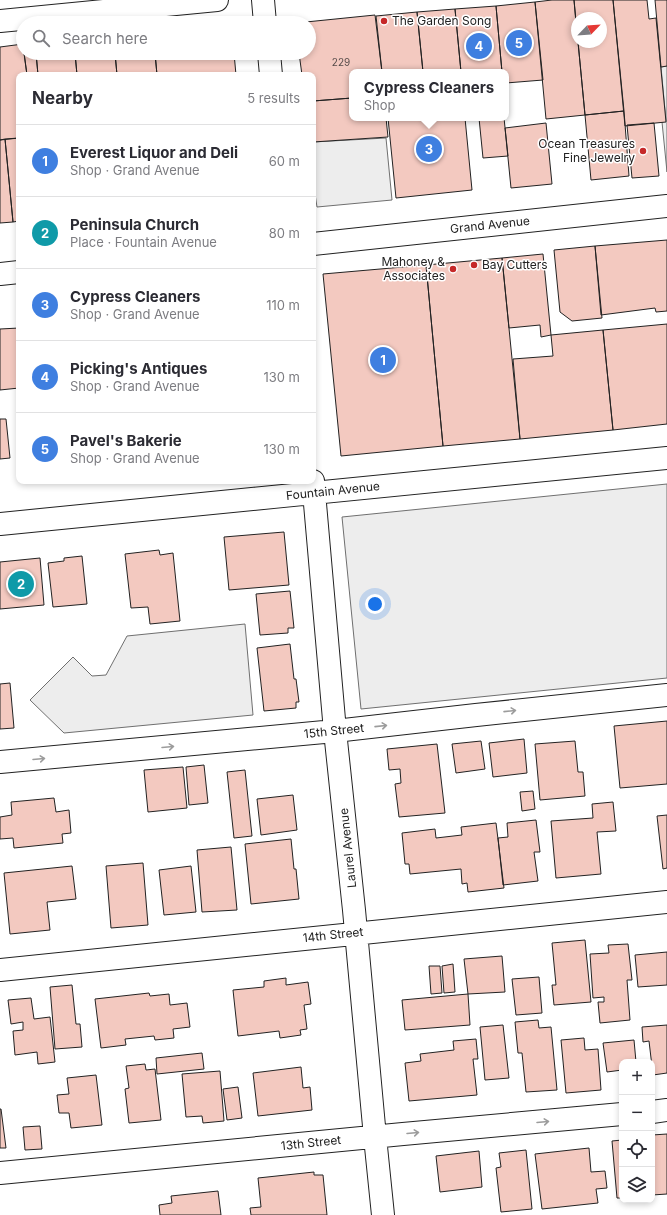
<!DOCTYPE html>
<html lang="en">
<head>
<meta charset="utf-8">
<style>
  body { margin:0; font-family:Inter,sans-serif; background:#f7f7f7; color:#2b2b33 }
  .controls { position:absolute; right:12px; bottom:12px; display:grid; overflow:hidden; border-radius:8px; box-shadow:0 2px 6px #0003 }
  .controls button { width:36px; height:36px; display:grid; place-items:center; padding:0; border:0; border-bottom:1px solid #e1e1e2; background:#fff; color:#2b2b33; font:20px sans-serif }
  .compass { position:absolute; left:571px; top:12px; width:36px; height:36px; border-radius:50%; background:#fff; box-shadow:0 2px 6px #0003; rotate:65deg }
  .you { position:absolute; left:375px; top:604px; width:14px; height:14px; margin:-10px; border:3px solid #fff; border-radius:50%; background:#1a73e8; box-shadow:0 0 0 6px #1a73e833 }
  .badge { display:grid; place-items:center; width:26px; height:26px; border-radius:50%; background:#0f766e; color:#fff; font-size:13px; font-weight:700 }
  .pin { position:absolute; translate:-50% -50%; border:2px solid #fff; box-shadow:0 1px 4px #0006 }
  .popup { position:absolute; left:349px; top:69px; width:160px; height:52px; box-sizing:border-box; display:grid; place-content:center; border-radius:8px; background:#fff; filter:drop-shadow(0 1px 3px #0005); font-size:13px; white-space:nowrap; color:#7c7c81 }
  .popup b { font-size:15px; color:#2b2b33 }
  .popup::after { content:''; position:absolute; left:50%; top:100%; margin-left:-8px; border:8px solid transparent; border-top-color:#fff }
  .list { margin:0; padding:0; list-style:none }
  h2 { display:flex; justify-content:space-between; align-items:center; height:52px; margin:0; padding:0 16px; font-size:17px }
  h2 small { font-size:13px; font-weight:400; color:#7c7c81 }
  .list li { display:grid; grid-template-columns:26px 1fr auto; gap:12px; align-items:center; box-sizing:border-box; height:72px; padding:0 16px; border-top:1px solid #e1e1e2 }
  .list b { display:block; font-size:15px; white-space:nowrap }
  .list p { margin:0; font-size:13px; white-space:nowrap; color:#7c7c81 }
  .list em { font-size:13px; font-style:normal; color:#7c7c81 }
  .icon { flex:none; width:22px; height:22px; fill:none; stroke:currentColor; stroke-width:2; stroke-linecap:round; stroke-linejoin:round }
  .map { position:relative; flex:none; width:667px; height:1215px; overflow:hidden }
  .search { position:absolute; background:#fff; box-shadow:0 2px 6px #0003; left:16px; top:16px; width:300px; height:44px; display:flex; align-items:center; gap:10px; box-sizing:border-box; padding:0 14px; border-radius:22px; color:#7c7c81; font-size:15px }
  .panel { position:absolute; background:#fff; box-shadow:0 2px 6px #0003; left:16px; top:72px; width:300px; height:412px; border-radius:8px }
  .map>svg:first-child { display:block }
  .parking { fill:#ededed; stroke:#6f6f6f }
  .building { fill:#f3c9c0; stroke:#222 }
  .lines { fill:none; stroke-linecap:round; stroke-linejoin:round }
  .street-casing { stroke:#222; stroke-width:24 }
  .secondary-casing { stroke:#222; stroke-width:24 }
  .street { stroke:#fff; stroke-width:22 }
  .secondary { stroke:#fff; stroke-width:22 }
  .oneway { stroke:#9c9c9c }
  .poi-dot { fill:#c62828; stroke:#fff; stroke-width:1.5 }
  .labels { text-anchor:middle; stroke-width:3; stroke-linejoin:round; paint-order:stroke }
  .number-label { font-size:10px; fill:#564c4a }
  .poi-label { font-size:12px; fill:#222; stroke:#fff; text-anchor:start }
  .street-label { font-size:12px; fill:#222; stroke:#fff }
</style>
</head>
<body>
<div class="map">
<svg width="667" height="1215" viewBox="0 0 667 1215">
  <rect width="100%" height="100%" fill="#fff"/>
  <path class="parking" d="M667,66V172L662,122L666,121L661,67Z
    M386,138L392,200L317,207L313,181V142Z
    M667,484V678L361,709L342,517Z
    M245,624L253,715L64,733L30,700L73,657L92,676L106,675L127,636Z"/>
  <path class="building" d="M552,0H574L585,115L546,119L535,2Z
    M574,0H613L624,111L585,115L578,42H601V18H577V35Z
    M613,0H647L649,19L656,18L666,122L625,126Z
    M655,0H667V66L661,67Z
    M535,2L543,80L506,83V72H502L496,6Z
    M496,6L502,72H461L455,9Z
    M455,9L461,72H423L417,12Z
    M417,12L423,72H382L376,16Z
    M375,15L382,72H352V98L313,101V75H302L299,53H309V23H296Z
    M23,44V53H24L27,75H19V138L0,140V47Z
    M24,53H36L38,75H27Z
    M36,53H75L77,75H38Z
    M75,53H115L117,75H77Z
    M115,53H155L157,75H117Z
    M155,53H234L236,75H157Z
    M352,98V118H386L388,137L313,142V101Z
    M624,111L629,176L591,180L585,115Z
    M388,118H465L472,190L396,198Z
    M479,118H504L508,156L483,158Z
    M546,123L552,184L511,188L505,128Z
    M654,123L659,176L632,178L627,125Z
    M19,138V221L13,222L5,139Z
    M5,139L13,222L0,223V140Z
    M667,240V311L656,312L655,308L601,315L595,246Z
    M595,246L602,318L572,321L560,312L554,250Z
    M543,254L551,335L541,337L540,325L509,328L502,258Z
    M502,258L520,439L443,446L426,265Z
    M426,265L443,446L341,456L323,274Z
    M667,324V424L613,430L603,330Z
    M19,328V388L0,390V329Z
    M603,330L613,430L520,439L513,359L553,356L551,335Z
    M0,419H6L10,458L0,459Z
    M284,532L289,585L229,590L224,537Z
    M159,550L160,555L173,553L180,621L150,624L148,607L131,608L125,554Z
    M82,556L87,604L53,607L48,563L64,561V558Z
    M40,558L44,605L0,609V562Z
    M290,591L294,628H288V633L260,635L256,594Z
    M290,644L294,679H296L299,702H296V708L264,711L257,648Z
    M10,683L14,728L0,729V684Z
    M667,721V784L620,788L614,726Z
    M524,739L527,773L493,777L489,743Z
    M481,741L485,769L456,773L452,744Z
    M575,741L578,772H583L585,796L540,800L535,744Z
    M437,744L445,813L399,817L395,784L401,783L400,769L389,770L387,749Z
    M204,765L208,803L189,805L186,767Z
    M183,767L187,808L148,812L144,770Z
    M245,770L252,836L234,838L227,772Z
    M533,791L535,809L522,811L520,792Z
    M293,795L297,830L261,835L257,799Z
    M54,798L56,812L69,810L71,833L62,834L63,843L14,848L13,838L0,839V817L12,815L11,802Z
    M613,802L616,831L597,832L601,874L556,878L551,821L593,818L592,804Z
    M667,815V868L663,869L657,816Z
    M536,820L540,852H534L538,881L503,885L498,838L508,837L507,823Z
    M496,823L504,888L468,892L467,883L462,884L461,869L410,874L409,864H405L402,833L435,829L436,838L462,835L461,827Z
    M291,839L294,869H296L299,899L251,904L245,844Z
    M231,847L237,910L202,912L197,850Z
    M143,863L148,925L111,928L106,866Z
    M72,866L76,899L47,902L50,930L10,934L4,873Z
    M191,866L196,912L164,915L159,870Z
    M585,940L591,1002L554,1005L552,985H556L552,943Z
    M628,944L632,980H627L630,1020L600,1023L598,1002H604V997L593,998L590,954L609,953L608,945Z
    M667,952V985L638,987L635,955Z
    M502,956L505,992L468,994L464,959Z
    M453,964L455,992L444,993L442,966Z
    M429,966H440L442,993L431,994Z
    M539,977L542,1013L516,1015L512,979Z
    M286,978V985L308,982L311,1004L304,1005L307,1029L300,1030L301,1035L280,1038L279,1031L238,1036L233,990L264,987V981Z
    M72,985L76,1024H80L82,1047L55,1049L50,987Z
    M149,993L150,996L169,994L170,1005L187,1003L190,1027L173,1029L174,1038L155,1040L154,1036L125,1039L126,1045L101,1048L95,999Z
    M468,994L470,1025L405,1030L402,1000Z
    M31,998L34,1019L50,1017L55,1062L38,1064L37,1052L15,1055L13,1031L23,1030V1022L11,1024L8,1000Z
    M538,1020L539,1028L551,1027L557,1090L526,1092L522,1053H518L515,1022Z
    M503,1025L509,1078L485,1080L480,1027Z
    M667,1025V1073L653,1075L649,1041L643,1042L642,1027Z
    M584,1038L585,1050L598,1049L601,1090L566,1093L561,1040Z
    M476,1039L478,1059H473L477,1095L409,1101L405,1063L421,1061L420,1054L454,1050L453,1041Z
    M634,1040L636,1062H622V1070L607,1072L603,1043Z
    M202,1053L204,1069L157,1074L156,1058Z
    M145,1064L146,1070L155,1069L161,1120L129,1123L125,1089L129,1088L126,1066Z
    M301,1067L303,1088L310,1087L312,1110L258,1116L253,1073Z
    M220,1071L224,1121L203,1123L202,1116L186,1117L182,1074Z
    M96,1075L102,1125L71,1128L69,1113H59L57,1095L69,1094L67,1078Z
    M238,1087L242,1118L227,1120L223,1089Z
    M0,1109H1L6,1148H0Z
    M40,1126L42,1149L25,1150L23,1127Z
    M667,1134V1194L652,1195V1135Z
    M622,1140V1198H617L612,1141Z
    M589,1148L591,1172L605,1171L607,1188L596,1189L598,1203L542,1209L535,1154Z
    M526,1150L532,1209L501,1212L496,1168L501,1167L499,1153Z
    M479,1151L482,1187L440,1192L436,1156Z
    M314,1172V1175H323L327,1215H251L250,1208L261,1207L258,1178Z
    M218,1191L221,1215H160L159,1205L172,1203L171,1196Z"/>
  <g class="lines">
    <defs>
      <path id="street" d="M263,0L265,23
        M269,53L271,75
        M313,244L667,206
        M0,274L19,272
        M313,481L335,731L354,910L375,1137L383,1215
        M0,524L667,458
        M0,762L335,731L476,715L667,695
        M0,970L667,902
        M652,1112L667,1110
        M0,1173L403,1134L622,1114"/>
      <path id="secondary" d="M0,21L217,0"/>
    </defs>
    <use href="#street" class="street-casing"/>
    <use href="#secondary" class="secondary-casing"/>
    <use href="#street" class="street"/>
    <use href="#secondary" class="secondary"/>
  </g>
  <defs><path id="oneway-shaft" d="M-6 0H5M1.5-3L5.5 0L1.5 3" fill="none" stroke-width="1.6" stroke-linecap="round" stroke-linejoin="round"/></defs>
  <g class="oneway">
    <use href="#oneway-shaft" transform="translate(510 711) rotate(-6)"/>
    <use href="#oneway-shaft" transform="translate(381 726) rotate(-6)"/>
    <use href="#oneway-shaft" transform="translate(168 747) rotate(-5)"/>
    <use href="#oneway-shaft" transform="translate(39 759) rotate(-5)"/>
    <use href="#oneway-shaft" transform="translate(543 1122) rotate(-5)"/>
    <use href="#oneway-shaft" transform="translate(413 1133) rotate(-5)"/>
  </g>
  <g class="poi-dot">
    <circle cx="384" cy="21" r="4"/>
    <circle cx="643" cy="151" r="4"/>
    <circle cx="474" cy="265" r="4"/>
    <circle cx="453" cy="269" r="4"/>
  </g>
  <g class="labels">
    <g class="number-label">
      <text x="341" y="66">229</text>
    </g>
    <g class="poi-label">
      <text x="392" y="25">The Garden Song</text>
      <text x="635" y="148" text-anchor="end">Ocean Treasures<tspan x="635" dy="14">Fine Jewelry</tspan></text>
      <text x="445" y="266" text-anchor="end">Mahoney &amp;<tspan x="445" dy="14">Associates</tspan></text>
      <text x="482" y="269">Bay Cutters</text>
    </g>
    <g class="street-label">
      <text transform="translate(490 225) rotate(-6)" y="4">Grand Avenue</text>
      <text transform="translate(333 491) rotate(-6)" y="4">Fountain Avenue</text>
      <text transform="translate(334 731) rotate(-6)" y="4">15th Street</text>
      <text transform="translate(348 848) rotate(-96)" y="4">Laurel Avenue</text>
      <text transform="translate(333 935) rotate(-6)" y="4">14th Street</text>
      <text transform="translate(311 1143) rotate(-6)" y="4">13th Street</text>
    </g>
  </g>
</svg>
<div class="controls">
<button>+</button>
<button>−</button>
<button><svg class="icon" aria-label="locate" viewBox="0 0 24 24"><circle cx="12" cy="12" r="6"/><path d="M12 2v4M12 18v4M2 12h4M18 12h4"/></svg></button>
<button><svg class="icon" aria-label="layers" viewBox="0 0 24 24"><path d="M12 4l9 5-9 5-9-5zM3 14l9 5 9-5"/></svg></button>
</div>
<svg class="compass" viewBox="-18 -18 36 36"><path d="M0-13l5 13h-10z" fill="#e53935"/><path d="M0 13l5-13h-10z" fill="#7c7c81"/></svg>
<div class="you"></div>
<div class="pin badge" style="left:383px;top:360px;background:#3f7fe0">1</div>
<div class="pin badge" style="left:21px;top:584px;background:#0f9aa8">2</div>
<div class="pin badge" style="left:429px;top:149px;background:#3f7fe0">3</div>
<div class="popup"><b>Cypress Cleaners</b>Shop</div>
<div class="pin badge" style="left:479px;top:46px;background:#3f7fe0">4</div>
<div class="pin badge" style="left:519px;top:43px;background:#3f7fe0">5</div>
<div class="search"><svg class="icon" aria-label="search" viewBox="0 0 24 24"><circle cx="10" cy="10" r="6"/><path d="M15 15l6 6"/></svg>Search here</div>
<section class="panel">
<h2>Nearby<small>5 results</small></h2>
<ul class="list">
<li><span class="badge" style="background:#3f7fe0">1</span><div><b>Everest Liquor and Deli</b><p>Shop · Grand Avenue</p></div><em>60 m</em></li>
<li><span class="badge" style="background:#0f9aa8">2</span><div><b>Peninsula Church</b><p>Place · Fountain Avenue</p></div><em>80 m</em></li>
<li><span class="badge" style="background:#3f7fe0">3</span><div><b>Cypress Cleaners</b><p>Shop · Grand Avenue</p></div><em>110 m</em></li>
<li><span class="badge" style="background:#3f7fe0">4</span><div><b>Picking's Antiques</b><p>Shop · Grand Avenue</p></div><em>130 m</em></li>
<li><span class="badge" style="background:#3f7fe0">5</span><div><b>Pavel's Bakerie</b><p>Shop · Grand Avenue</p></div><em>130 m</em></li>
</ul>
</section>
</div>
</body>
</html>
